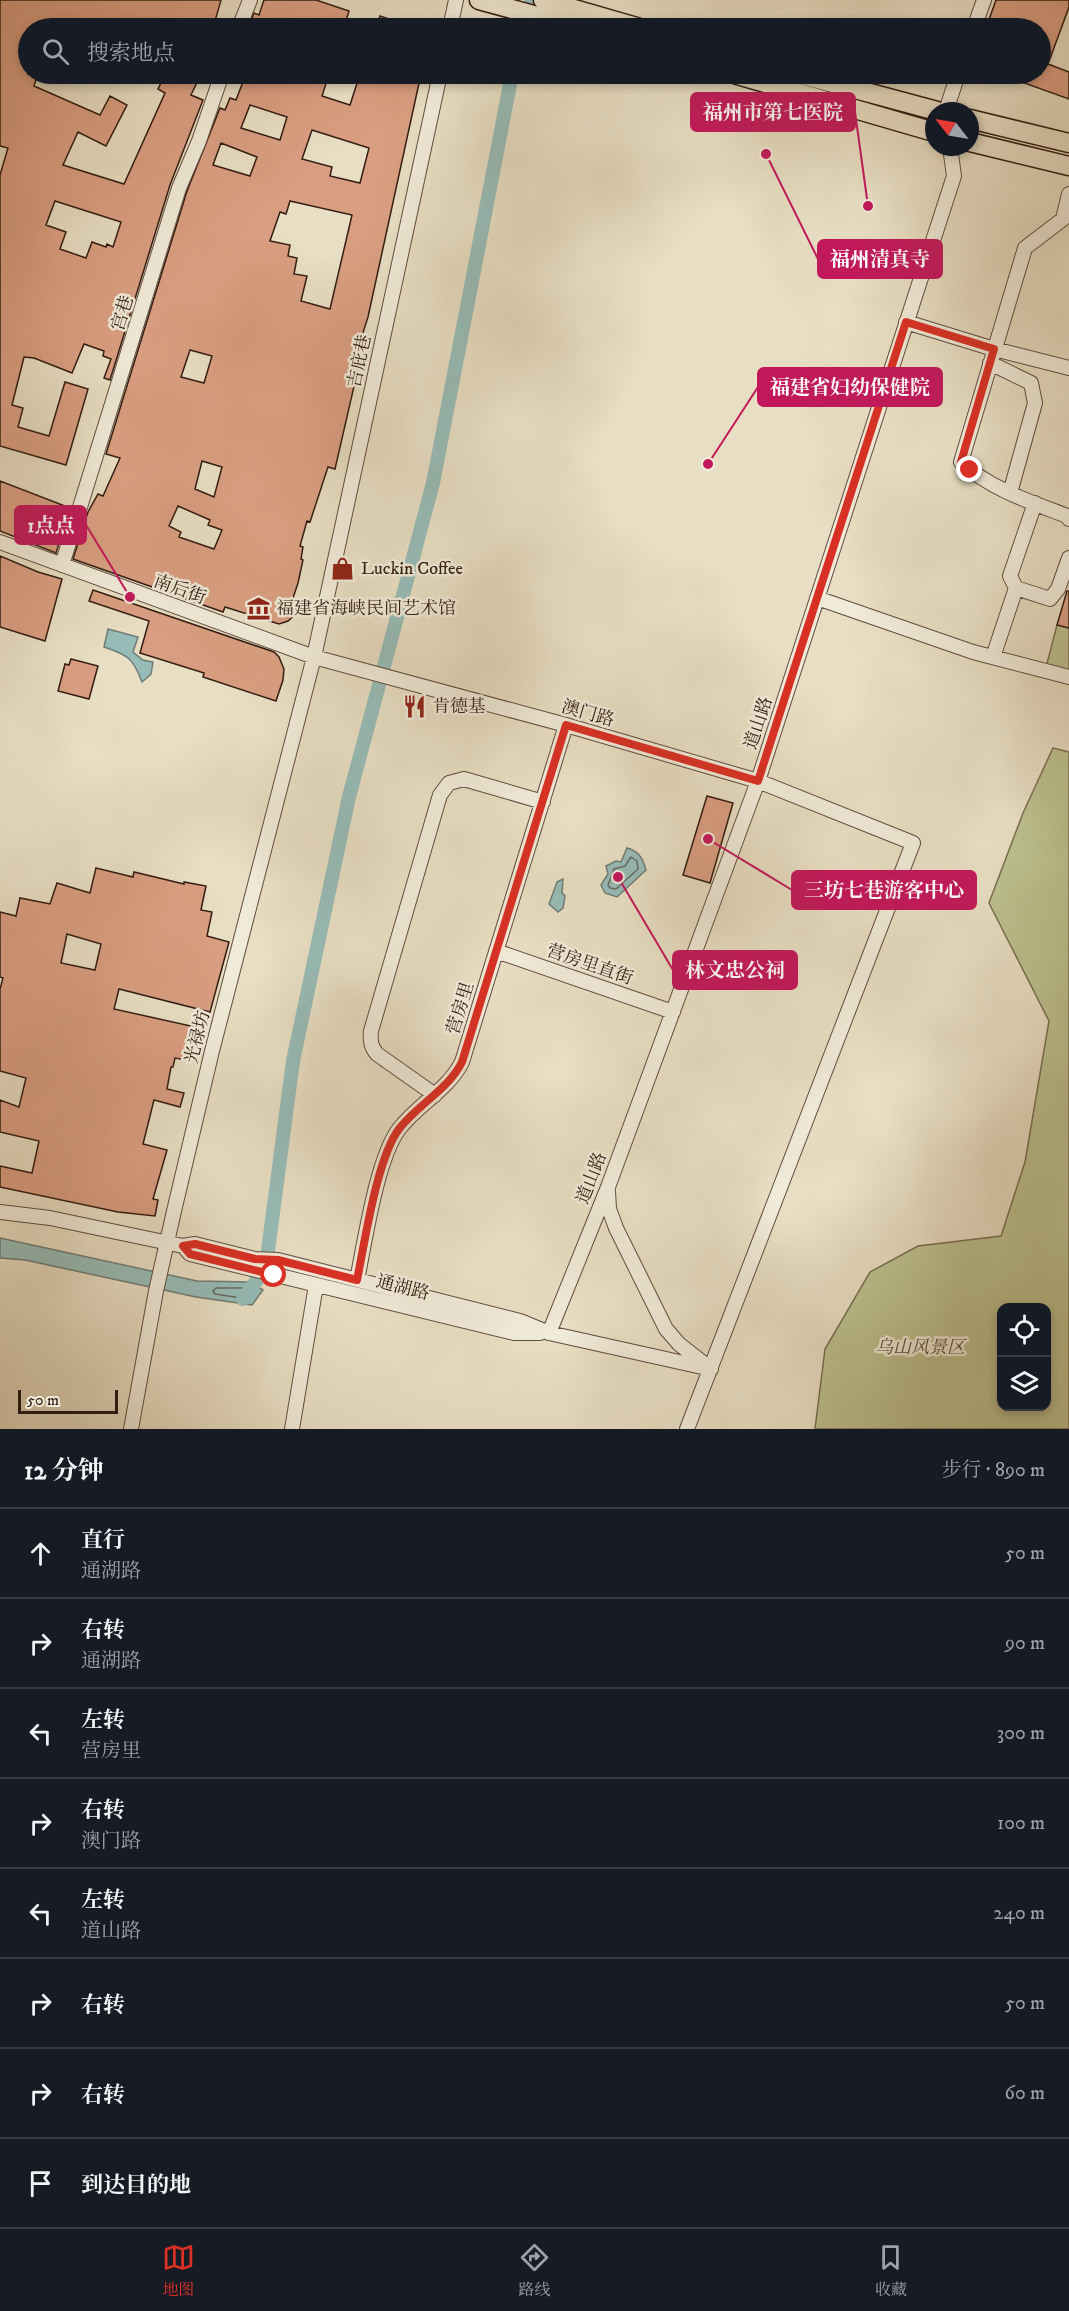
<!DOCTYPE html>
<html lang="zh">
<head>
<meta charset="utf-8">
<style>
  body { margin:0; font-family:"IM FELL DW Pica","Noto Serif SC",serif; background:#242831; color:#f1f3f6 }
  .controls { position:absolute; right:18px; bottom:18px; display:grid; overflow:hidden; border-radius:12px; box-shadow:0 3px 9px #0003 }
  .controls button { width:54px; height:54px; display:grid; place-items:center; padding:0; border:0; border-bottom:2px solid #363941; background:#171b24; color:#f1f3f6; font:30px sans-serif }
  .compass { position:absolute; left:925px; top:102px; width:54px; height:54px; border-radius:50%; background:#171b24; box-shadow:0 3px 9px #0003; rotate:301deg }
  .scale { position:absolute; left:18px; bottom:15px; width:100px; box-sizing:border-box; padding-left:6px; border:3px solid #331c12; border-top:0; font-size:16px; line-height:21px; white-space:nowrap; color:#331c12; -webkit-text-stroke:4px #f0ead8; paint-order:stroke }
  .stop { position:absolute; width:18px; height:18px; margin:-14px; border:4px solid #d93025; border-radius:50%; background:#fff }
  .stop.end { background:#d93025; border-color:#fff; box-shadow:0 2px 6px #0008 }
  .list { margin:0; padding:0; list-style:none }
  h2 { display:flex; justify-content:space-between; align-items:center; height:78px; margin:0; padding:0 24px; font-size:26px }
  h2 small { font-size:20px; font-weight:400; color:#9ea1a6 }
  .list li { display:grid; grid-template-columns:39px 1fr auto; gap:18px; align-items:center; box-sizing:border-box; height:90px; padding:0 24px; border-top:2px solid #363941 }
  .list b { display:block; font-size:22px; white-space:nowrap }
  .list p { margin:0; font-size:20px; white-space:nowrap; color:#9ea1a6 }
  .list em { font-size:20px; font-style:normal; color:#9ea1a6 }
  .icon { flex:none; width:33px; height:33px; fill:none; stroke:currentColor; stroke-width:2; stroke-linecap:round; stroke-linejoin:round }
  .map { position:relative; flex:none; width:1069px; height:1429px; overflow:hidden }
  .search { position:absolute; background:#171b24; box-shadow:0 3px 9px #0003; left:18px; right:18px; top:18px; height:66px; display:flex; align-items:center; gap:15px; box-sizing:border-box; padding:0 21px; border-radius:33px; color:#9ea1a6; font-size:22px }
  .sheet { height:798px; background:#171b24 }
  nav { display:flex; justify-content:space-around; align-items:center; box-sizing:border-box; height:84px; border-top:2px solid #363941; background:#171b24; font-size:16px; color:#9ea1a6 }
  nav a { display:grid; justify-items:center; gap:3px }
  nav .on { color:#d93025 }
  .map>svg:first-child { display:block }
  .green { fill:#bcc08f; stroke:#786e50; stroke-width:1.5; fill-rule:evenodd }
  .water { fill:#97bcb7; stroke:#6f7c75; stroke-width:1.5 }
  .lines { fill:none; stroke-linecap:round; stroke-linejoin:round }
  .shore { stroke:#656c64; stroke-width:1.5 }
  .canal { stroke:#97bcb7; stroke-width:14 }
  .building { fill:#d99e81; stroke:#331c12; stroke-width:1.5; fill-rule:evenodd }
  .minor-casing { stroke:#604c3e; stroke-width:16 }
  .major-casing { stroke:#331c12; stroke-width:21 }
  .minor { stroke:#f0ead8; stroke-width:14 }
  .major { stroke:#e8dec3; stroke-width:18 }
  .route { stroke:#d93025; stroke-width:8 }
  .labels { text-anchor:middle; stroke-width:5; stroke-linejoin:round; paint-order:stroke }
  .street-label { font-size:18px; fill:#331c12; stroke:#f0ead8 }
  .poi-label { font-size:18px; fill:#331c12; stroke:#f0ead8; text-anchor:start }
  .park-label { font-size:18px; font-style:italic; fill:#5c4d38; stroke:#f0ead8 }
  .leader { fill:none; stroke:#c2185b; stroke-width:2 }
  .callout-dot { fill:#c2185b; stroke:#f0ead8; stroke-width:2 }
  .callout { fill:#c2185b; stroke:#c2185b; stroke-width:2 }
  .callout-label { font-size:20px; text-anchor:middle; font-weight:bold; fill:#fff }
</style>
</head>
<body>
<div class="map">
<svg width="1069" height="1429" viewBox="0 0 1069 1429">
  <rect width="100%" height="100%" fill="#e8dec3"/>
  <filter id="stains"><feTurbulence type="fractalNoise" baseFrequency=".00333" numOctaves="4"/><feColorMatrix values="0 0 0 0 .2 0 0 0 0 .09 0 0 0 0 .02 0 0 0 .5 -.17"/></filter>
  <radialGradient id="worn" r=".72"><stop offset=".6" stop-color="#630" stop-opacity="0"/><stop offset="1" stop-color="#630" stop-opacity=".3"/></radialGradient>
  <path class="green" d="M1057,625L1069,628V677L1045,671Z
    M1053,748L1069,752V1429H815L825,1349L870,1272L918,1246L1001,1236L1025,1162L1049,1021L989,903L1023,813ZM1002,1308H1046V1406H1002Z"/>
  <path class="water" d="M108,629L138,637L133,652L143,660L153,662L151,674L142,682C133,658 128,655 104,647Z
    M627,848C639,851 643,859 646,870L617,897L605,893L601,885L608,874L606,866L616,861L621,862Z
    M563,879L562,893L565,896L563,908L558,912L549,904L557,882Z
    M0,1238L197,1281L250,1282L263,1290L252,1305L196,1297L25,1260L0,1258Z"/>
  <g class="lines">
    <path class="shore" d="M631,857L637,861L638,869L616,889L610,888L608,885L614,869L625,866Z
      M216,1288H248L253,1293L248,1299L215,1294L213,1291Z"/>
    <path class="canal" d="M523,28L532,0
      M243,1299L257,1280L267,1258L293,1061L349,797L433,483L512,74"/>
  </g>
  <path class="building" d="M0,0H221L213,28H28V74H38L34,86L100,115L110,96L127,105L106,146L78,132L63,165L124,184L165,93L158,89L161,83L139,74H201L191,95L203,100L170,185L110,380L104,378L111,359L103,356L104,351L84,344L72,373L34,358L24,357L12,405L23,408L18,427L49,436L65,382L88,389L66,465L0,446V175L8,148L0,146ZM55,201L121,222L113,247L107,244L106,247L92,242L86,258L60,249L66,232L46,225Z
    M264,0H316L349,11L344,28H308L278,19L274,28H248L254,13L259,15Z
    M996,0H1069V7L1048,64L1069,72V99L1002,75L1041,74V28H986Z
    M380,16L410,26V28H376Z
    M246,74H329L322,96L350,105L360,74H421L368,317L352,367L358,369L335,469L328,467L310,522L307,521L300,546L303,547L301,559L303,560L298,583L289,610L297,613L288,621L279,624L225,607L223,612L73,559L88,512L98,494L103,496L120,458L106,454L187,191L220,108L225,110L230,98L236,100ZM250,105L287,117L280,140L241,128ZM312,130L369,148L360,183L330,176L332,167L302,159ZM221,143L257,157L250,176L213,165ZM290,201L352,215L330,309L301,301L307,276L294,274L297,258L288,256L290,245L270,241L280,212L286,214ZM190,350L212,356L204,383L181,377ZM202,461L222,467L214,497L195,489ZM178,506L210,520L208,525L222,530L214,549L179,537L181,532L169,526Z
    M0,481L70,508L56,553L0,531Z
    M0,556L38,572L62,579L45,641L0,627Z
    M93,590L274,652L279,657L284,669L283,680L276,701L203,677L204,673L140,653L149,621L89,601Z
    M1067,591H1069V628L1057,625Z
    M71,659L98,666L89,699L58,691L65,664L69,665Z
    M707,796L733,803L710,883L683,875Z
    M96,868L133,877L134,872L184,884V882L206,886L201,910L212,912L207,936L229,942L210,1012L119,989L114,1009L200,1028L196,1045L189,1043L186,1060L175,1058L173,1067H171L167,1089L184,1093L180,1107L154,1100L143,1144L167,1150L153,1199L158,1200L155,1216L118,1212L0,1187V1166L32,1173L39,1141L0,1132V1100L19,1107L26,1078L0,1071V989L3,978L0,977V912L16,916L20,898L50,904L57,883L90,893ZM67,934L101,944L95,970L61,963Z"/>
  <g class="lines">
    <defs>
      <path id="minor" d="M239,28L250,0
        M450,28L456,0
        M974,28L984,0
        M946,111L958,74
        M1069,194L1063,219L1025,248L961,462C990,489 1031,502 1067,516L1069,519
        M906,322L994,349L1069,368
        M990,363L1031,383L1035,403L1010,493
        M1035,503L1010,576L1016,588L1050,599L1058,589L1069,558
        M0,542L314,657L566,725L758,781L913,843L687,1429
        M62,565L179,188L199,141L222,74
        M817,598L973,652L1069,677
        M993,657L1016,588
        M496,951L673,1012
        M435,1095L377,1054C371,1047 370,1041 371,1031L440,795L449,783L464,779L543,802
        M608,1191L609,1209L616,1228L666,1329L679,1344L707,1366
        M0,1212L50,1218L183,1246L195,1244L255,1259L278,1260L520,1321L549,1333L711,1369
        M183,1246L190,1254L514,1333H540
        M357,1280C365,1241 377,1158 399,1129C418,1104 448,1090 462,1062L566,725
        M549,1333L608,1187L758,781L954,176L950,147
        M131,1429L156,1291L174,1211L212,1051L314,657L440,74
        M292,1429L316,1285"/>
      <path id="major" d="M479,0L581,28
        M543,0L640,28
        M734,74L934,132
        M799,74L937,111
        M970,119L1069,143
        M970,142L1069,166"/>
    </defs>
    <use href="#minor" class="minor-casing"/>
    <use href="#major" class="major-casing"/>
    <use href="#minor" class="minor"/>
    <use href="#major" class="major"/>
  </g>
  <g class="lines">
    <path class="route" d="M274,1275L190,1254L183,1246L195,1244L255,1259L278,1260L357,1280C365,1241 377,1158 399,1129C418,1104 448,1090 462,1062L566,725L758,781L906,322L994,349L961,462L970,470"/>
  </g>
  <defs>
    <symbol id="shop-bare" viewBox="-9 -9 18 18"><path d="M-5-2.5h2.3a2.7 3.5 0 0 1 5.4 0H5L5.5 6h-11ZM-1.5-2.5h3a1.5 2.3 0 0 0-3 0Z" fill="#8f2418" stroke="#f0ead8" stroke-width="2.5" paint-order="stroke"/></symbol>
    <symbol id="museum-bare" viewBox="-9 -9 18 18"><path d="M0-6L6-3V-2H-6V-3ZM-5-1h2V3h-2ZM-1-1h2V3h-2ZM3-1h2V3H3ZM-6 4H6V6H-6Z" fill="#8f2418" stroke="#f0ead8" stroke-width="2.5" paint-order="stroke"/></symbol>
    <symbol id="restaurant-bare" viewBox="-9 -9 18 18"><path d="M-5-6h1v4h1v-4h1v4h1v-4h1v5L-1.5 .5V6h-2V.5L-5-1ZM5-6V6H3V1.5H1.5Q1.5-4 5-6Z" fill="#8f2418" stroke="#f0ead8" stroke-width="2.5" paint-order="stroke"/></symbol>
  </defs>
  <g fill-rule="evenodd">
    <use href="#shop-bare" x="326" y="552" width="33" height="33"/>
    <use href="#museum-bare" x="242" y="592" width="33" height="33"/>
    <use href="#restaurant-bare" x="398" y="690" width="33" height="33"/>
  </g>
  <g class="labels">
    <g class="street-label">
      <text transform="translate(122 313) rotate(-73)" y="6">宫巷</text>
      <text transform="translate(359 361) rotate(-78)" y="6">吉庇巷</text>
      <text transform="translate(180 589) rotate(20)" y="6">南后街</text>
      <text transform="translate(588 713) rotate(16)" y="6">澳门路</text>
      <text transform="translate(758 723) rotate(-72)" y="6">道山路</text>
      <text transform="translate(590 964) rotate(19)" y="6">营房里直街</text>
      <text transform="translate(460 1008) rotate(-73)" y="6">营房里</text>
      <text transform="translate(197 1037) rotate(-76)" y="6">光禄坊</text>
      <text transform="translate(591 1178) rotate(-69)" y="6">道山路</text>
      <text transform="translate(403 1287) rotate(14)" y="6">通湖路</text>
    </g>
    <g class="poi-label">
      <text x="361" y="574">Luckin Coffee</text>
      <text x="276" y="614">福建省海峡民间艺术馆</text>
      <text x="432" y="712">肯德基</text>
    </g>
    <g class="park-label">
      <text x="920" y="1353">乌山风景区</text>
    </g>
  </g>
  <path class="leader" d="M868 206L855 112M766 154L818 259M708 464L758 387M130 597L86 525M708 839L792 890M618 877L673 970"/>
  <g class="callout-dot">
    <circle cx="868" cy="206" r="6"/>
    <circle cx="766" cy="154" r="6"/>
    <circle cx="708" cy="464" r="6"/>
    <circle cx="130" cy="597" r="6"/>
    <circle cx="708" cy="839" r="6"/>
    <circle cx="618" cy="877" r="6"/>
  </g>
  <g class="callout">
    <rect x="691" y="93" width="164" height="38" rx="6"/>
    <rect x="818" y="240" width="124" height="38" rx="6"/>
    <rect x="758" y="368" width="184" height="38" rx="6"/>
    <rect x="15" y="506" width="71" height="38" rx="6"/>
    <rect x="792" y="871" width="184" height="38" rx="6"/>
    <rect x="673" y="951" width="124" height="38" rx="6"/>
  </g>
  <g class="callout-label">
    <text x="773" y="119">福州市第七医院</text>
    <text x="880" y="266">福州清真寺</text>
    <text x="850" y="394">福建省妇幼保健院</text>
    <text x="51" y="532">1点点</text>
    <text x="884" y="897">三坊七巷游客中心</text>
    <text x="735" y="977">林文忠公祠</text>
  </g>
  <rect width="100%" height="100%" filter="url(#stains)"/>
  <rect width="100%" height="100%" fill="url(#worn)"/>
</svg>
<div class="controls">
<button><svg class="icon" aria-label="locate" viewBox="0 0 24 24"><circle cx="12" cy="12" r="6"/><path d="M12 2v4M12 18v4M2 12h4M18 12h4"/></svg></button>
<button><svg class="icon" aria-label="layers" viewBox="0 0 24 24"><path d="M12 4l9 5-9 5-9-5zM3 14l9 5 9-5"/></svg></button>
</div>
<svg class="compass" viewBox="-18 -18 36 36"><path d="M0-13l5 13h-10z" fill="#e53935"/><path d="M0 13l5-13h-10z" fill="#9ea1a6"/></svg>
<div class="scale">50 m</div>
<div class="stop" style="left:274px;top:1275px"></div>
<div class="stop end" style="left:970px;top:470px"></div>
<div class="search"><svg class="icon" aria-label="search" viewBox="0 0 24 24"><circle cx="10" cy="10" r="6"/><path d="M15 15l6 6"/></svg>搜索地点</div>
</div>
<section class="sheet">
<h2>12 分钟<small>步行 · 890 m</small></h2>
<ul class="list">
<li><svg class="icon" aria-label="ahead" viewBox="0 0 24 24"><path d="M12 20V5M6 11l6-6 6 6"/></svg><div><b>直行</b><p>通湖路</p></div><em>50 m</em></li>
<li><svg class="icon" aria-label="right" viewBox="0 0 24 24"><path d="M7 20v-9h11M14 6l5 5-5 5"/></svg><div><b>右转</b><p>通湖路</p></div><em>90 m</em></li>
<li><svg class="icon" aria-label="left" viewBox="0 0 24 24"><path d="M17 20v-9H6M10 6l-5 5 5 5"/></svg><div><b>左转</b><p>营房里</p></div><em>300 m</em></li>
<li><svg class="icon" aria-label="right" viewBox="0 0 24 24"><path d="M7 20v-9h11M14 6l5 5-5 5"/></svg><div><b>右转</b><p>澳门路</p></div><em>100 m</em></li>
<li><svg class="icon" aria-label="left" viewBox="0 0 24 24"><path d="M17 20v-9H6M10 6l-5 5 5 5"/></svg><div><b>左转</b><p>道山路</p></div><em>240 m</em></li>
<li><svg class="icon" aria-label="right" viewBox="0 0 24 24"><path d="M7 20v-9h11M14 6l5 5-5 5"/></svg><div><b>右转</b></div><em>50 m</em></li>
<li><svg class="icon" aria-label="right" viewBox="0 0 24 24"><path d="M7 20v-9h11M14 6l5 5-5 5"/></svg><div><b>右转</b></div><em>60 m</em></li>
<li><svg class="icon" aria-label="arrive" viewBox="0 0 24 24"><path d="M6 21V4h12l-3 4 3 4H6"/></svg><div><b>到达目的地</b></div></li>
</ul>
</section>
<nav>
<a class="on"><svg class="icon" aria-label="map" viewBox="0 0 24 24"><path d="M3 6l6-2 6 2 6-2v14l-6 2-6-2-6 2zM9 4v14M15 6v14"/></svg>地图</a>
<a><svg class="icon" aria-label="directions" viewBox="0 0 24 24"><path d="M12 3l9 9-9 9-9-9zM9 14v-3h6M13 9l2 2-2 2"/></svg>路线</a>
<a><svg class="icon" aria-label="saved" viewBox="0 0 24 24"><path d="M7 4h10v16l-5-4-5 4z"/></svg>收藏</a>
</nav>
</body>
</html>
